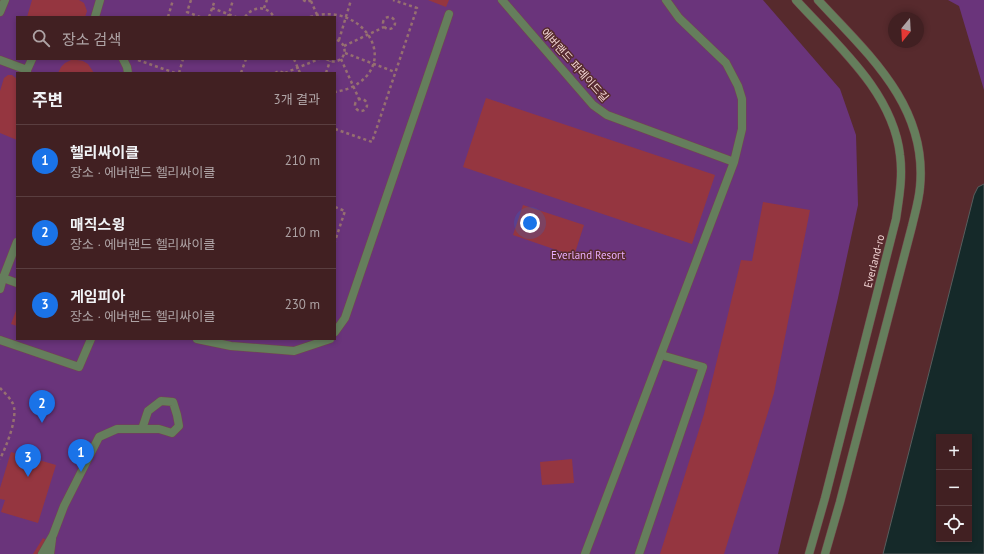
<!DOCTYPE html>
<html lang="ko">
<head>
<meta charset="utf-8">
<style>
  body { margin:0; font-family:"PT Sans","Noto Sans KR",sans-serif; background:#48282a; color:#f1f3f6 }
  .controls { position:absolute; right:12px; bottom:12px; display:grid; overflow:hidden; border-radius:0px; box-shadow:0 2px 6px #0003 }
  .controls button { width:36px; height:36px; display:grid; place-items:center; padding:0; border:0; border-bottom:1px solid #5a3e40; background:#412022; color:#f1f3f6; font:20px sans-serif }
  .compass { position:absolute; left:888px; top:12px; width:36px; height:36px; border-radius:50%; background:#412022; box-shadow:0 2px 6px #0003; rotate:198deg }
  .you { position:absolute; left:530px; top:223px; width:14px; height:14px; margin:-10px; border:3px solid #fff; border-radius:50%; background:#1a73e8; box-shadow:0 0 0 6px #1a73e833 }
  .badge { display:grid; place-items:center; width:26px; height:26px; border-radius:50%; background:#1a73e8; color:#fff; font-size:13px; font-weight:700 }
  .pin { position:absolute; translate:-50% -33px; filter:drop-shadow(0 1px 2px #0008) }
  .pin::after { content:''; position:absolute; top:21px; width:14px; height:12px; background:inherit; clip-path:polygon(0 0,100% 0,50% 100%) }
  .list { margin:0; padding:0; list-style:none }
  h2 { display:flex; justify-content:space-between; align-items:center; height:52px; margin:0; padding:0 16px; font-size:17px }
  h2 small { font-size:13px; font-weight:400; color:#aea3a5 }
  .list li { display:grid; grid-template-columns:26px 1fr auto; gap:12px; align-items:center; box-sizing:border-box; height:72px; padding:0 16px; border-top:1px solid #5a3e40 }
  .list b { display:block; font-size:15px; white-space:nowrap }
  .list p { margin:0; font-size:13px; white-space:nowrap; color:#aea3a5 }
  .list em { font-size:13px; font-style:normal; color:#aea3a5 }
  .icon { flex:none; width:22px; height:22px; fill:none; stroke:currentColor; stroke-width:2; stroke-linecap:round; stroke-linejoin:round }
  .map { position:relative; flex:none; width:984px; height:554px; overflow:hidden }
  .search { position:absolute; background:#412022; box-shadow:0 2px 6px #0003; left:16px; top:16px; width:320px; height:44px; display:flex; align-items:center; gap:10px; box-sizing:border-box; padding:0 14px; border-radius:0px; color:#aea3a5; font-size:15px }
  .panel { position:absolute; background:#412022; box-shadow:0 2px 6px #0003; left:16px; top:72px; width:320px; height:268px; border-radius:0px }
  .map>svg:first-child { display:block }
  .green { fill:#6a347b; fill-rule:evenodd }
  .water { fill:#152929; stroke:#585d5d; fill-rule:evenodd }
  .building { fill:#953640 }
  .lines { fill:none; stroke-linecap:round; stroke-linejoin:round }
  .service-casing { stroke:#73494b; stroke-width:9 }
  .pedestrian-casing { stroke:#73494b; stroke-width:9 }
  .tertiary-casing { stroke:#73494b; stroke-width:9 }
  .path { stroke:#966f70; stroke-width:2.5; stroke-dasharray:3 3; stroke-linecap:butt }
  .service { stroke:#657e5c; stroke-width:8 }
  .pedestrian { stroke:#657e5c; stroke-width:8 }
  .tertiary { stroke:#657e5c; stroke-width:8 }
  .labels { text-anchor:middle; stroke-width:3; stroke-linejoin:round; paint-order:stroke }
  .street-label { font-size:11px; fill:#f3d5d5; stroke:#572a2d }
  .park-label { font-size:11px; fill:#e9adfd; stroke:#572a2d }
</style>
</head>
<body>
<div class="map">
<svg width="984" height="554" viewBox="0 0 984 554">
  <rect width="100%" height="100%" fill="#572a2d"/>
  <path class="green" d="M0,0H763L840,89L856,135L858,205L838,298L778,554H0ZM17,17H335V59H17ZM17,73H335V339H17Z
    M948,0H984V90L959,6Z"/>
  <path class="water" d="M984,184V554H883L974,195L978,187ZM939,437H969V539H939Z"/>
  <path class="building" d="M32,0H79L84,3L87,11L85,17H27Z
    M428,0H449L446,7Z
    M71,60H77L83,61L88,64L94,73H58L61,67L65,63Z
    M8,75H12L17,79V140L0,133V91L4,78Z
    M486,98L715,175L692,244L463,167Z
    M763,202L810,210L774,393L724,554H660L704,414L741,260L752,261Z
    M523,205L584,225L574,256L513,235Z
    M17,308V326L11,324Z
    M11,452L56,465L38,523L1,512L5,500L0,499V488Z
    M572,459L574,483L542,485L540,462Z
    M43,538L53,544L47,554H33Z"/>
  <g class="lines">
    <defs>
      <path id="service" d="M502,0L593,105L607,115L734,162
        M585,554L734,162L742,129V99L738,86L726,63L679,18L666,0
        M639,554L703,367L661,355"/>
      <path id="pedestrian" d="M0,12L5,0
        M95,17L100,0
        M123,59L127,67L128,73
        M0,60L27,70V73
        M27,70L32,59
        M0,278H3L17,242
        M0,289L3,278L17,283
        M335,332L345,318L449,14
        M197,339L231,346L294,351L330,339
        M0,340L79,367L91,339
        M42,554L53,535L64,506L99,437L117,429H142L148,411L161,401L173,402L177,415L179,426L172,433L159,429H142
        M50,554L52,539"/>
      <path id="tertiary" d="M796,0C837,45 893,92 900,155C903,177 899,198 896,219L825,498L809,554
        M818,0C868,54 928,106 920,187C919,200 915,213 912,226L840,502L825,554"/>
    </defs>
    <use href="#service" class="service-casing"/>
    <use href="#pedestrian" class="pedestrian-casing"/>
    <use href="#tertiary" class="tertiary-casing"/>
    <path class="path" d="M191,0L187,12L200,17
      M303,0L307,2L312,0
      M311,1L318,17
      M212,8L236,17
      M264,8L267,0
      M383 23a6 6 0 1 1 12 0a6 6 0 1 1-12 0Z
      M168,17L173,0
      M209,17L215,0
      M228,17L233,0
      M245,17C253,6 267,5 274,17
      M310,17C362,0 403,63 350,88C345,90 340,91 335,92
      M339,40L351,0
      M344,46L384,27
      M345,53L395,72
      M294,59L300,73
      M326,59C343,69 353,45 335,39
      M341,59L359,99
      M138,60L175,73
      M179,73L183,59
      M241,73L246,59
      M275,73L279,71L284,73
      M285,73L319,59
      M326,73L330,61
      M355 105a6 6 0 1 1 12 0a6 6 0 1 1-12 0Z
      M335,129L372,142L417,8L393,0
      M335,207L345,211L335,241
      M0,388C4,392 9,397 12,402C20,414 6,447 0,459"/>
    <use href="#service" class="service"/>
    <use href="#pedestrian" class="pedestrian"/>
    <use href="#tertiary" class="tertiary"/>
  </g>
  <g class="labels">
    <g class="street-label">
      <text transform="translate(575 65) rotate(48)" y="4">에버랜드 퍼레이드길</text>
      <text transform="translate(874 261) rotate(-76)" y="4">Everland-ro</text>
    </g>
    <g class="park-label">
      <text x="588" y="259">Everland Resort</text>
    </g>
  </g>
</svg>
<div class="controls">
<button>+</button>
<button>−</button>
<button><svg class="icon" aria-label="locate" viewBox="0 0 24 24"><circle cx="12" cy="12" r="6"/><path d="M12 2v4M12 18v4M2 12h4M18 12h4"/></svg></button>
</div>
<svg class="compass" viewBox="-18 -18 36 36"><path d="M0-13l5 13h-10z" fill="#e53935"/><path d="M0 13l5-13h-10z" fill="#aea3a5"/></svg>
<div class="you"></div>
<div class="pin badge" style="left:81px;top:472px">1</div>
<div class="pin badge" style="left:42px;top:423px">2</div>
<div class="pin badge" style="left:28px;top:477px">3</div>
<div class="search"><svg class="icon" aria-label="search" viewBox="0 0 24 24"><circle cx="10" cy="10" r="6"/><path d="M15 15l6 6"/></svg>장소 검색</div>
<section class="panel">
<h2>주변<small>3개 결과</small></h2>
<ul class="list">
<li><span class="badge">1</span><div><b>헬리싸이클</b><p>장소 · 에버랜드 헬리싸이클</p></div><em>210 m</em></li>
<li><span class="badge">2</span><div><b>매직스윙</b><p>장소 · 에버랜드 헬리싸이클</p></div><em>210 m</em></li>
<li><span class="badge">3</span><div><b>게임피아</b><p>장소 · 에버랜드 헬리싸이클</p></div><em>230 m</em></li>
</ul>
</section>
</div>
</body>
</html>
